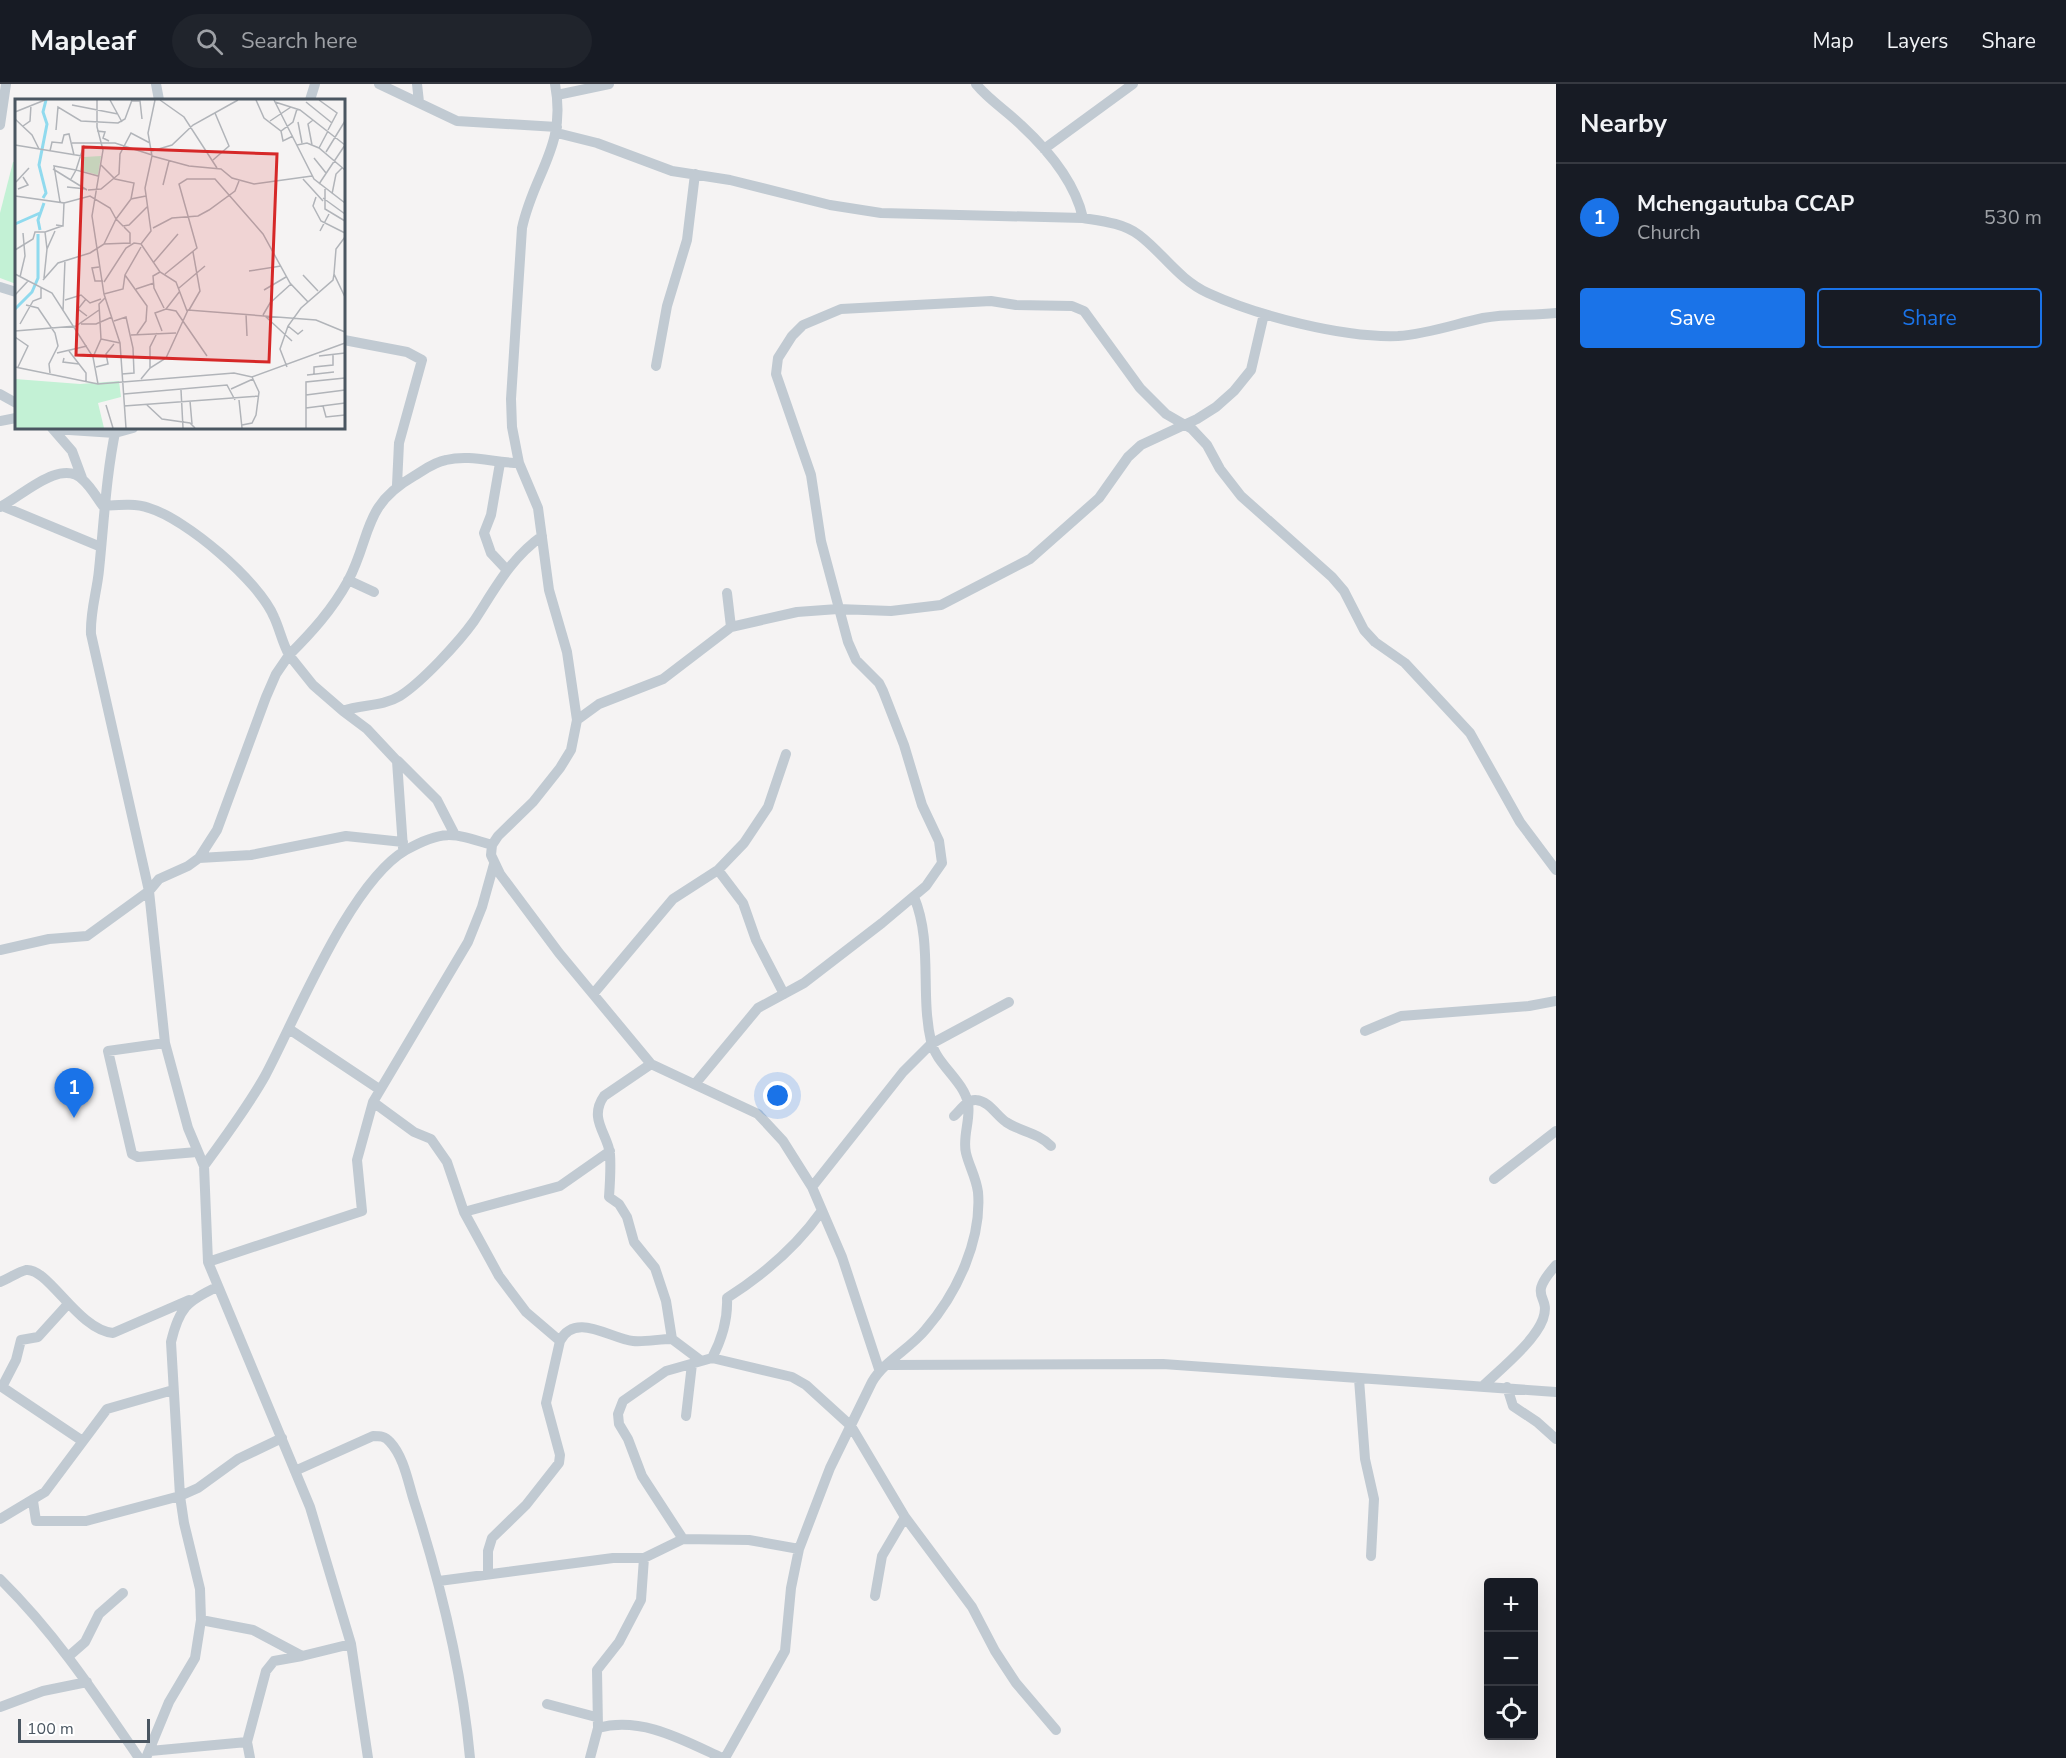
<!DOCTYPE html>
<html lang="en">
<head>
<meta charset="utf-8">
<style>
  body { margin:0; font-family:"Nunito Sans",sans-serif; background:#20242c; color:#f1f3f6 }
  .controls { position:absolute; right:18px; bottom:18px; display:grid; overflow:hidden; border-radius:6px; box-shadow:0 6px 24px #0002 }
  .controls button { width:54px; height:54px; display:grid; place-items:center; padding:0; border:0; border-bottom:2px solid #363941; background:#171b24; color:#f1f3f6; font:30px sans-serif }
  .scale { position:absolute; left:18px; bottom:15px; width:132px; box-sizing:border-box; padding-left:6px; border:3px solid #4a5661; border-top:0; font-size:16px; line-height:21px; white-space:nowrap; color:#4a5661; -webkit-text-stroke:4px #fff; paint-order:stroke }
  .you { position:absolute; left:778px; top:1012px; width:21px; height:21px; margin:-15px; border:4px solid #fff; border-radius:50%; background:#1a73e8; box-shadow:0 0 0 9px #1a73e833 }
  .badge { display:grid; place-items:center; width:39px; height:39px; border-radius:50%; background:#1a73e8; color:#fff; font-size:20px; font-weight:700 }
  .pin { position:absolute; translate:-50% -50px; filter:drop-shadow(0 2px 3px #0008) }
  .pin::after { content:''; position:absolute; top:32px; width:21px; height:18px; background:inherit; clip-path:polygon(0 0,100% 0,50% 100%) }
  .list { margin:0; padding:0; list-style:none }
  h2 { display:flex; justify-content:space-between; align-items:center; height:78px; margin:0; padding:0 24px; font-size:26px }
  h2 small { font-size:20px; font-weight:400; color:#9ea1a6 }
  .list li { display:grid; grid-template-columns:39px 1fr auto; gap:18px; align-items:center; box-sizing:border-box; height:108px; padding:0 24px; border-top:2px solid #363941 }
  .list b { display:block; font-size:22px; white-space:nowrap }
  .list p { margin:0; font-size:20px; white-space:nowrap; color:#9ea1a6 }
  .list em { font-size:20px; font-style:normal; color:#9ea1a6 }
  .actions { display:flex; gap:12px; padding:18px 24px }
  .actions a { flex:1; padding:14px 0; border:2px solid #1a73e8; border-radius:6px; text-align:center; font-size:21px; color:#1a73e8 }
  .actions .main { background:#1a73e8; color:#fff }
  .icon { flex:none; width:33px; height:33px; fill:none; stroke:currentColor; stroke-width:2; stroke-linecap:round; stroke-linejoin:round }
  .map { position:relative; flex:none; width:1556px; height:1674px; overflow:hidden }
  header { display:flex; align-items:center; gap:36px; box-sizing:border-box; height:84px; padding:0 30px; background:#171b24; border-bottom:2px solid #363941 }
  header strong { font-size:28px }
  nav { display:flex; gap:33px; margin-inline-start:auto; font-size:21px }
  .search { width:420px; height:54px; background:#20242c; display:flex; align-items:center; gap:15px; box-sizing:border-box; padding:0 21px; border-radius:33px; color:#9ea1a6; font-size:22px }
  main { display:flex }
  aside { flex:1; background:#171b24 }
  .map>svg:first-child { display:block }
  .green { fill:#c3f1d5 }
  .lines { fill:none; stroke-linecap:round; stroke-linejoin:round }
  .minor { stroke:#c1cad2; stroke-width:10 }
  .inset-river { fill:none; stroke:#90daee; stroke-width:3 }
  .inset-road { fill:none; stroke:#b1b4b9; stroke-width:1.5 }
  .view { fill:#d62828; fill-opacity:0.15; stroke:#d62828; stroke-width:3 }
  .inset-edge { fill:none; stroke:#4a5661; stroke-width:3 }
</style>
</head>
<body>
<header>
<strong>Mapleaf</strong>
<div class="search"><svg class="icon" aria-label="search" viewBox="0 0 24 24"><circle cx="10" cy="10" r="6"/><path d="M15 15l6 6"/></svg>Search here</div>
<nav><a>Map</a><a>Layers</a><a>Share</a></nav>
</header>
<main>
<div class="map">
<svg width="1556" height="1674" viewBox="0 0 1556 1674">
  <rect width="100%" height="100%" fill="#f5f3f3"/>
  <path class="green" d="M16,77V200L0,194V129L13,78Z"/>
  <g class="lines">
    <path class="minor" d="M156,0L159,16
      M379,0L457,37L557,43
      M417,0L419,18
      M555,0C567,63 534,88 522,144L511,315L512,343L519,379L538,424L549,506L567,568L577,636L571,666L560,684L533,718L498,752L492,761L491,771L500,790L559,869L651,980L758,1030L783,1057L812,1103L842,1173L879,1285
      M976,0C989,16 1007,27 1021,41C1048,66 1075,98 1083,134
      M557,11L609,0
      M310,16L315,0
      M0,41L6,0
      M557,49L597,59L672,87L730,96L830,121L881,129L1083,134C1102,137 1123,139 1139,151C1163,169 1179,196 1208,209C1258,232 1343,254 1398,252C1428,250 1455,240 1483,234C1507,229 1532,232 1556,229
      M1044,65L1133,0
      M0,203L16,208
      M344,256L407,268L422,276L399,359L397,401
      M656,282L667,222L687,156L695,90
      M0,310L16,319
      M0,337L16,334
      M52,344L72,367L82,394
      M116,344C106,391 104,438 99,486C97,508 90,527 91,550L149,807L165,959L188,1044L204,1082L208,1178L310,1423L351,1560L368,1674
      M54,345L115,349L133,344
      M500,379L491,431L484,449L491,469L506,485
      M519,379C495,379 470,370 446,376C434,378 424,386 414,392C362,422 372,451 348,497C332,526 312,548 289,571L313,601L343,627C361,620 382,623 400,612C422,598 459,558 474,537C495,505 510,475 542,452
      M2,422L101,463
      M0,423C21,413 61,373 83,396C91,403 97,414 103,422C118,421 135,419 149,424C186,435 259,497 274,533C280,546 282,558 289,571L276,590L266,613L217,746L199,774L188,782L159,795L149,807L87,852L49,855L0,866
      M348,496L374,508
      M727,509L731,543
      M343,627L367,645L397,677L403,764
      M577,636L599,620L663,595L731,543L797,528L838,525L891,527L941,521L1030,475L1099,414L1128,373L1141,361L1197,335L1216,323L1234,307L1251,286L1264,230
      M398,677L437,716L454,749
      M199,774L251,771L346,752L403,758
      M718,786L743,819L756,856L784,910
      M594,909L673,815L718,786L744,759L768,723L786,670
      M289,945L379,1005
      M1365,947L1401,932L1529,922L1556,917
      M165,959L108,967L132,1070L138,1073L197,1068
      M651,980L604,1012C588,1035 608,1050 610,1070C611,1084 610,1099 609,1113L619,1120L627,1133L634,1158L655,1184L666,1217L672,1255L700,1276
      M695,1000L758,924L804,899L882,839L926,802L942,779L939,757L922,721L904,661L883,607L879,599L856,576L848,558L821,457L811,391L776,290L778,274L792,252L803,241L841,225L991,217L1016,221L1072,222L1084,227L1140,304L1166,330L1192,345L1207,361L1220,385L1241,412L1332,493L1344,507L1364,546L1375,558L1405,579L1470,649L1520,738L1556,786
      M373,1018L414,1048L431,1055L447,1078L464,1128L499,1192L526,1228L560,1257L546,1319L560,1371L559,1379L526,1421L492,1454L488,1467V1488
      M954,1032C960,1027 967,1015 976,1016C989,1017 996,1031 1006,1038C1021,1048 1037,1048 1051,1062
      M204,1082C225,1053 247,1024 265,992C296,934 350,798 406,766C443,745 453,749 492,761
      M1494,1095L1556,1047
      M812,1103L903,988L931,960L1009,918
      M464,1128L560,1102L610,1067
      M208,1178L362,1127L357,1076L373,1018L468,858L482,823L494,780
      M0,1198C8,1195 18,1188 26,1186C48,1183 78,1246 113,1249L189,1216
      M67,1221L38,1253L21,1256L16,1276L2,1303L81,1356
      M560,1257C575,1227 611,1255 633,1257C646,1258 659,1255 672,1255
      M712,1274C722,1255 728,1235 727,1214C763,1191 796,1163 821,1128
      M889,1281L1163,1280L1556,1308
      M1359,1295L1365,1375L1374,1415L1371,1472
      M1484,1301C1502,1284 1535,1257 1543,1235C1552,1209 1525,1216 1556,1181
      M1507,1303L1513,1322L1537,1338L1556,1355
      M686,1332L692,1280
      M297,1386L373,1352C380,1352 385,1352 390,1358C404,1373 408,1398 414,1417C441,1501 462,1586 470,1674
      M33,1417L36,1437H86L180,1412L198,1404L238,1375L282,1354
      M0,1435L45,1408L107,1325L173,1306
      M683,1455L642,1392L628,1355L619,1340L618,1330L623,1317L666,1287L712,1274L792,1293L806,1301L851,1342L905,1433L972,1523L995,1567L1016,1599L1056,1646
      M0,1495C55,1549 96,1611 139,1674
      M439,1497L613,1474H644L683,1455L749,1456L799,1465
      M875,1512L882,1472L905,1433
      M201,1536L253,1546L302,1572L351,1560
      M69,1572L85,1558L99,1530L123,1509
      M547,1620L596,1633
      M0,1623L43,1607L87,1598
      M598,1644C641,1632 683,1656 722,1674
      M150,1667L247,1658
      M146,1674L169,1618L195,1574L201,1536L200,1505L184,1439L180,1412L171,1258C179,1224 187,1217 217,1203
      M250,1674L247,1658L266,1587L274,1577L302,1572
      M590,1674L598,1644L597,1586L619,1558L641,1516L644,1474
      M725,1674L785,1567L791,1504L799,1465L830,1384L872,1298C884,1277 910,1265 926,1245C957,1209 982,1156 978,1108C976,1093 969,1082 966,1069C962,1053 971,1035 968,1019C963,996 936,980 931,957C920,910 933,858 914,813"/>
  </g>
  <g transform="translate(15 15)">
    <rect width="330" height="330" fill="#f5f3f3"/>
    <path d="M86,57L83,76L65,71L69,58ZM0,280L65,285L104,282L106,298L83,304L89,329H0Z" fill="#c3f1d5"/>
    <path class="inset-river" d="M28,99L31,94L24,66L32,25L28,13L31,1M0,125L25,114M25,131L23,121L29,104M0,210L17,193L23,179V135"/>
    <path class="inset-road" d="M82,1V28L88,51L77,117L89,195L105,244L111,329M95,1L107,23M145,1L169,18L202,69M241,1L249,19L266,32L278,23L282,10M259,1L299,80L330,104M304,1L322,14L313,31M117,2H125L127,20M260,3L285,11L330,46M291,3L317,24M57,6L103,15M0,13L30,1M0,20L17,36L24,50M255,22L276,8M283,23L287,44M8,27L15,22L16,6M41,31L43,8L66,22L103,24L110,20L117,1M82,32L90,33L88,39L94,42M266,32L268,42L278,37M57,44H100L137,56M0,46L67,57M69,46L61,71L83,77M282,46L292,44L304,49L330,71M297,46L293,25L298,21M304,49L313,32M35,52L37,43L47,44L49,36L54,35L59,56M137,52L157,46L178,26L223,1M311,53L330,22M137,57L174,67L206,70L217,79L239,85L297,77M299,59L311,74M198,61L214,47L200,14M86,66L100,80L119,84L116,100M38,70L72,91M288,80L308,102M1,83L14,69M304,85L330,46M148,86L154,62M52,88L71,90M3,90L13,86L8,78M310,90V110L330,122M73,91L86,90L104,75L105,55L116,34L135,44M317,95L321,75L327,69M0,97L49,104L48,127L41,126M131,97L116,100L101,120L108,127L114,126L133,107M301,98L298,107L306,122L330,134M308,99L330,115M45,103L39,67L61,71L56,80M49,104L75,97L95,109L101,120L89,145M109,128L115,134V145M138,129L157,119L183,117L194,111L220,92L224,82M305,132L314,115M330,138L321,150L319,175L330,198M126,145L145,173L161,183L172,212M32,150L30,133L47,127M0,151L18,140L20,133H30M138,164L163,135M84,168L77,169L80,182H88M234,172L266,167M145,173L138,177L139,189L149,209M0,175L37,194L78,258L83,285M150,175L182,149L164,85L172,80H200L248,135L275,184L293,203M110,176L132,207L131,222L122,235M288,176L303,192M5,178L10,157L8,134M29,179L32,150L40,132M28,181L43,164L75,154L89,145L115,144M89,183L111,149L119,144L126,145L136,132L130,89L137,57L133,34L140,1M164,189L190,167M121,190L139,184M249,191L271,178M89,195L108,190L110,176L126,148M0,196L13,182M71,200L63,210L72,217M50,201L66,196L75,204L86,200M11,206L23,209L40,234L43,247L34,265L35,274M151,210L165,192M174,211L185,192L178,153M48,212L50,161M231,215L232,237M248,216L255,204L276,185M250,217L277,242M99,222L111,218L118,249L119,274L107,275M5,225L18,202L26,199V188M66,225H81L97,218M273,227L283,235L288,231M0,232L61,227L84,211M147,232L140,214L151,210L161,212L192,257M116,236L161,234M0,238L13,247L3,268M86,240L105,244M54,252L71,274V283M42,254L72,247M304,257L330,254M78,258L86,240L84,205L90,199M49,259L48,263L64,265M0,268L83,285L219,274L237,278L330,244M81,268L93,265L91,255L99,245M272,268L265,250L273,227L286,209L318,181L319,175M135,269V248L142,234M299,275V268L318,266V255M292,276L319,273M126,280L135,269L151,259L173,211L301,221L330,233M216,290L238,280M166,291L168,329M109,295L212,286L220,301M291,296L330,291M224,301L227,329M175,302L177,325M91,306L98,329M132,306L147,320L175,324L180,329M109,307L244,297M308,307L311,318L330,316M291,309L330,304M227,326L237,324L241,316L244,293L237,278M291,329V283L330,279"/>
    <path class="view" d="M68,48L262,55L254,263L61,256Z"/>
    <rect width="330" height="330" class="inset-edge"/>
  </g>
</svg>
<div class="controls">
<button>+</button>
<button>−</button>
<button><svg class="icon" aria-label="locate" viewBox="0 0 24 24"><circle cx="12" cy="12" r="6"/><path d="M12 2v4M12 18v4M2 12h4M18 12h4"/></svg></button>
</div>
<div class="scale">100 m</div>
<div class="you"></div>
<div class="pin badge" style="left:74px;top:1034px">1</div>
</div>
<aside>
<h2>Nearby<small></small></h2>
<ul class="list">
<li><span class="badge">1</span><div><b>Mchengautuba CCAP</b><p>Church</p></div><em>530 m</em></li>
</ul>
<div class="actions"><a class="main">Save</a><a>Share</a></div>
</aside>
</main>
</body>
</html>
